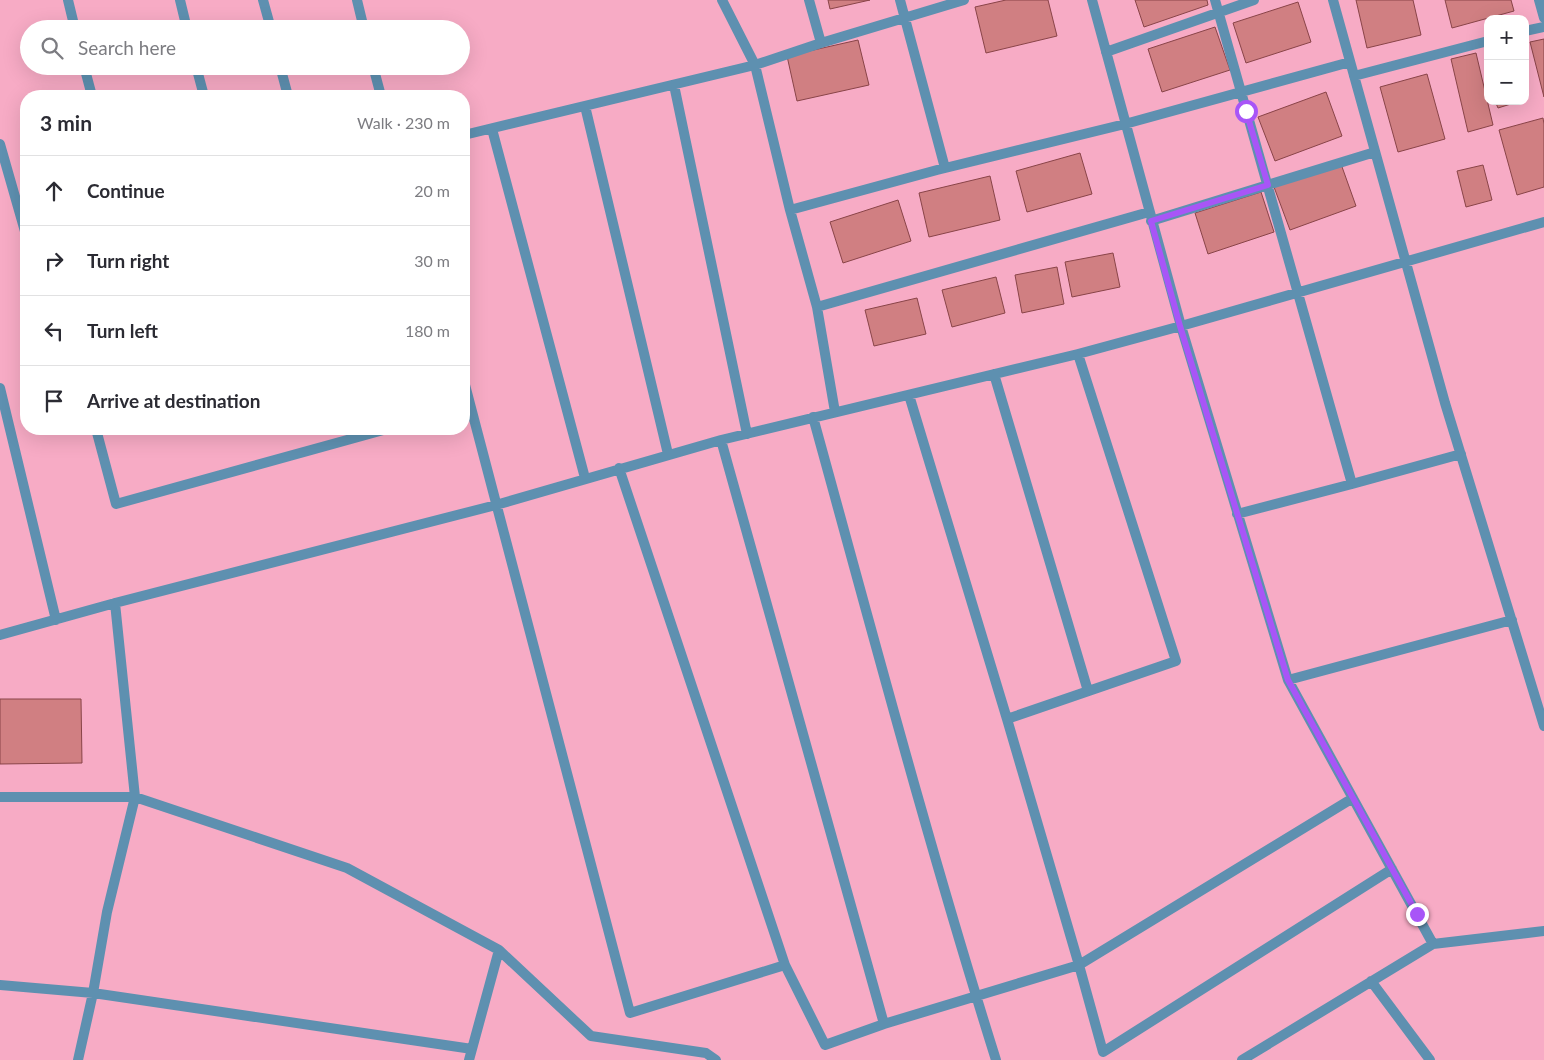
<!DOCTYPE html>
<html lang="en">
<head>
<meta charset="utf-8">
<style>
  body { margin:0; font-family:Lato,sans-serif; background:#f7f7f7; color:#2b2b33 }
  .controls { position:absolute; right:15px; top:15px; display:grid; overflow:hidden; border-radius:10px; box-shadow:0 5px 20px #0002 }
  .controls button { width:45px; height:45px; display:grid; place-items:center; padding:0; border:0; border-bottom:1px solid #e1e1e2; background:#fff; color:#2b2b33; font:25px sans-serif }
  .stop { position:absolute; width:15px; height:15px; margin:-11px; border:4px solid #a855f7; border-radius:50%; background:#fff }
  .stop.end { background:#a855f7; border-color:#fff; box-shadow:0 1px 5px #0008 }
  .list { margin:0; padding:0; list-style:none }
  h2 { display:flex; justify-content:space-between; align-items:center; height:65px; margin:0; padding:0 20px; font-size:21px }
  h2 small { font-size:16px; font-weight:400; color:#7c7c81 }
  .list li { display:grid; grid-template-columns:32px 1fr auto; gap:15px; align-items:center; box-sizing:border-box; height:70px; padding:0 20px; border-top:1px solid #e1e1e2 }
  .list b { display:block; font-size:19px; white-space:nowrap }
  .list em { font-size:16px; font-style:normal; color:#7c7c81 }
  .icon { flex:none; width:28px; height:28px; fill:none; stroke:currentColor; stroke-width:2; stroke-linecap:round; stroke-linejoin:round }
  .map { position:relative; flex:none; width:1544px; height:1060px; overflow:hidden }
  .search { position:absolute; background:#fff; box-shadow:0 5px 20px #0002; left:20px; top:20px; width:450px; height:55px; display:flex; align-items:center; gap:12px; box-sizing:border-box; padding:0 18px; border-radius:28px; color:#7c7c81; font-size:19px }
  .panel { position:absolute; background:#fff; box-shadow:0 5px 20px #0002; left:20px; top:90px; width:450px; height:345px; border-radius:20px }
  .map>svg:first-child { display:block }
  .building { fill:#d07f82; stroke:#894448 }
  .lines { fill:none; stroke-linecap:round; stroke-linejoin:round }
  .minor { stroke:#5e90b0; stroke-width:10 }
  .route { stroke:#a855f7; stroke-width:6 }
</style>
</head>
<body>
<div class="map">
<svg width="1544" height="1060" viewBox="0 0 1544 1060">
  <rect width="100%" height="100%" fill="#f7abc5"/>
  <path class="building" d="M828,0H870L830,9Z
    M1006,0H1048L1057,36L986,53L975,7Z
    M1135,0H1207L1208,5L1144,27Z
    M1356,0H1413L1421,35L1367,48Z
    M1445,0H1511L1514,11L1452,28Z
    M1298,2L1311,42L1246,63L1233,23Z
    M1215,27L1230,70L1162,92L1148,49Z
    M1544,39V97L1530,42Z
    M858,40L869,85L797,101L787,56Z
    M1476,53L1493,125L1468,132L1451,59Z
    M1427,74L1445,139L1398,152L1380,87Z
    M1326,92L1342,136L1275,161L1258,117Z
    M1495,101H1514V103L1498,108Z
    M1543,118L1544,124V187L1517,195L1499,130Z
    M1080,153L1092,194L1027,212L1016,171Z
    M1341,164L1356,206L1290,230L1274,187Z
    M1483,165L1492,200L1466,207L1457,171Z
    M990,176L1000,220L929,237L919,193Z
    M1261,192L1274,232L1208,254L1195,213Z
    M898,200L911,241L843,263L830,222Z
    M1113,253L1120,287L1072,297L1065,262Z
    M1057,267L1064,304L1022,313L1015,275Z
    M996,277L1005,313L952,327L942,290Z
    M917,298L926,334L874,346L865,310Z
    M0,699H81L82,763L0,764Z"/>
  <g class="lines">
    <path class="minor" d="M68,0L75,29
      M180,0L187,29
      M263,0L271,29
      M357,0L364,29
      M809,0L821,43
      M900,0L945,168
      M1092,0L1181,326L1288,680L1433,944
      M1215,0L1352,484L1237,514
      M1333,0L1445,403L1544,726
      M1539,0L1544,18
      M1525,31L1544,27
      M1106,52L1254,0
      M84,66L92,96
      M196,66L204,96
      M280,66L288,96
      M373,66L381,96
      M1354,76L1488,41
      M674,85L747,434
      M585,106L668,454
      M492,129L585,478
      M464,135L755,65L722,0
      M0,144L26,235
      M790,210L937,170L1125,124L1350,62
      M1151,221L1375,152
      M817,307L1149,212
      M994,374L1088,691
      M464,381L630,1013L785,965L619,468
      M0,388L56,620
      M835,412L817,307L790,210L755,65L821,43L964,0
      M813,417C872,631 929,847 996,1060
      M96,429L116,504L387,429
      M721,440L884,1024
      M1352,484L1461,454
      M0,635L115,603L496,505L721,440L1078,354L1181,326L1544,222
      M1288,680L1512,620
      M1007,719L1176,661L1078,354
      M0,797H135L347,868L499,950
      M1353,798L1079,965L1103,1052L1392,869
      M785,965L825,1045L884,1024L1079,965L1007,719L909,395
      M1371,981L1430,1060
      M0,985L93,993L472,1049
      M78,1060L93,993L107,912L135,797L115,603
      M469,1060L499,950L591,1036L706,1053L716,1060
      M1242,1060L1433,944L1544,931"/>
  </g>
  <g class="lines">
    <path class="route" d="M1246,111L1268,185L1151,221L1180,326L1288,680L1417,914"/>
  </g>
</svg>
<div class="controls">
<button>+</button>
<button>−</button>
</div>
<div class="stop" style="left:1246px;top:111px"></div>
<div class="stop end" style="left:1417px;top:914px"></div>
<div class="search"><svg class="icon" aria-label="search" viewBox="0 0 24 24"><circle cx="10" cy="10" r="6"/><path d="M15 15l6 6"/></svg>Search here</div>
<section class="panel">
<h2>3 min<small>Walk · 230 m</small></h2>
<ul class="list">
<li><svg class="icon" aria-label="ahead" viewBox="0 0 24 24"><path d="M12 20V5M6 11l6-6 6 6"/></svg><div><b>Continue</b></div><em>20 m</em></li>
<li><svg class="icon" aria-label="right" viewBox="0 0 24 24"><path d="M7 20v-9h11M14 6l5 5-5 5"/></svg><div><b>Turn right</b></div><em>30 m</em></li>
<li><svg class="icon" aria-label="left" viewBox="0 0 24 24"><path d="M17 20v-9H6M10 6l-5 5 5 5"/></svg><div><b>Turn left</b></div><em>180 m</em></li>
<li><svg class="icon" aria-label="arrive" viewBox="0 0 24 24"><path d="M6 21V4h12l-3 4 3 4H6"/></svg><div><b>Arrive at destination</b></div></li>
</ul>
</section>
</div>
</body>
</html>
